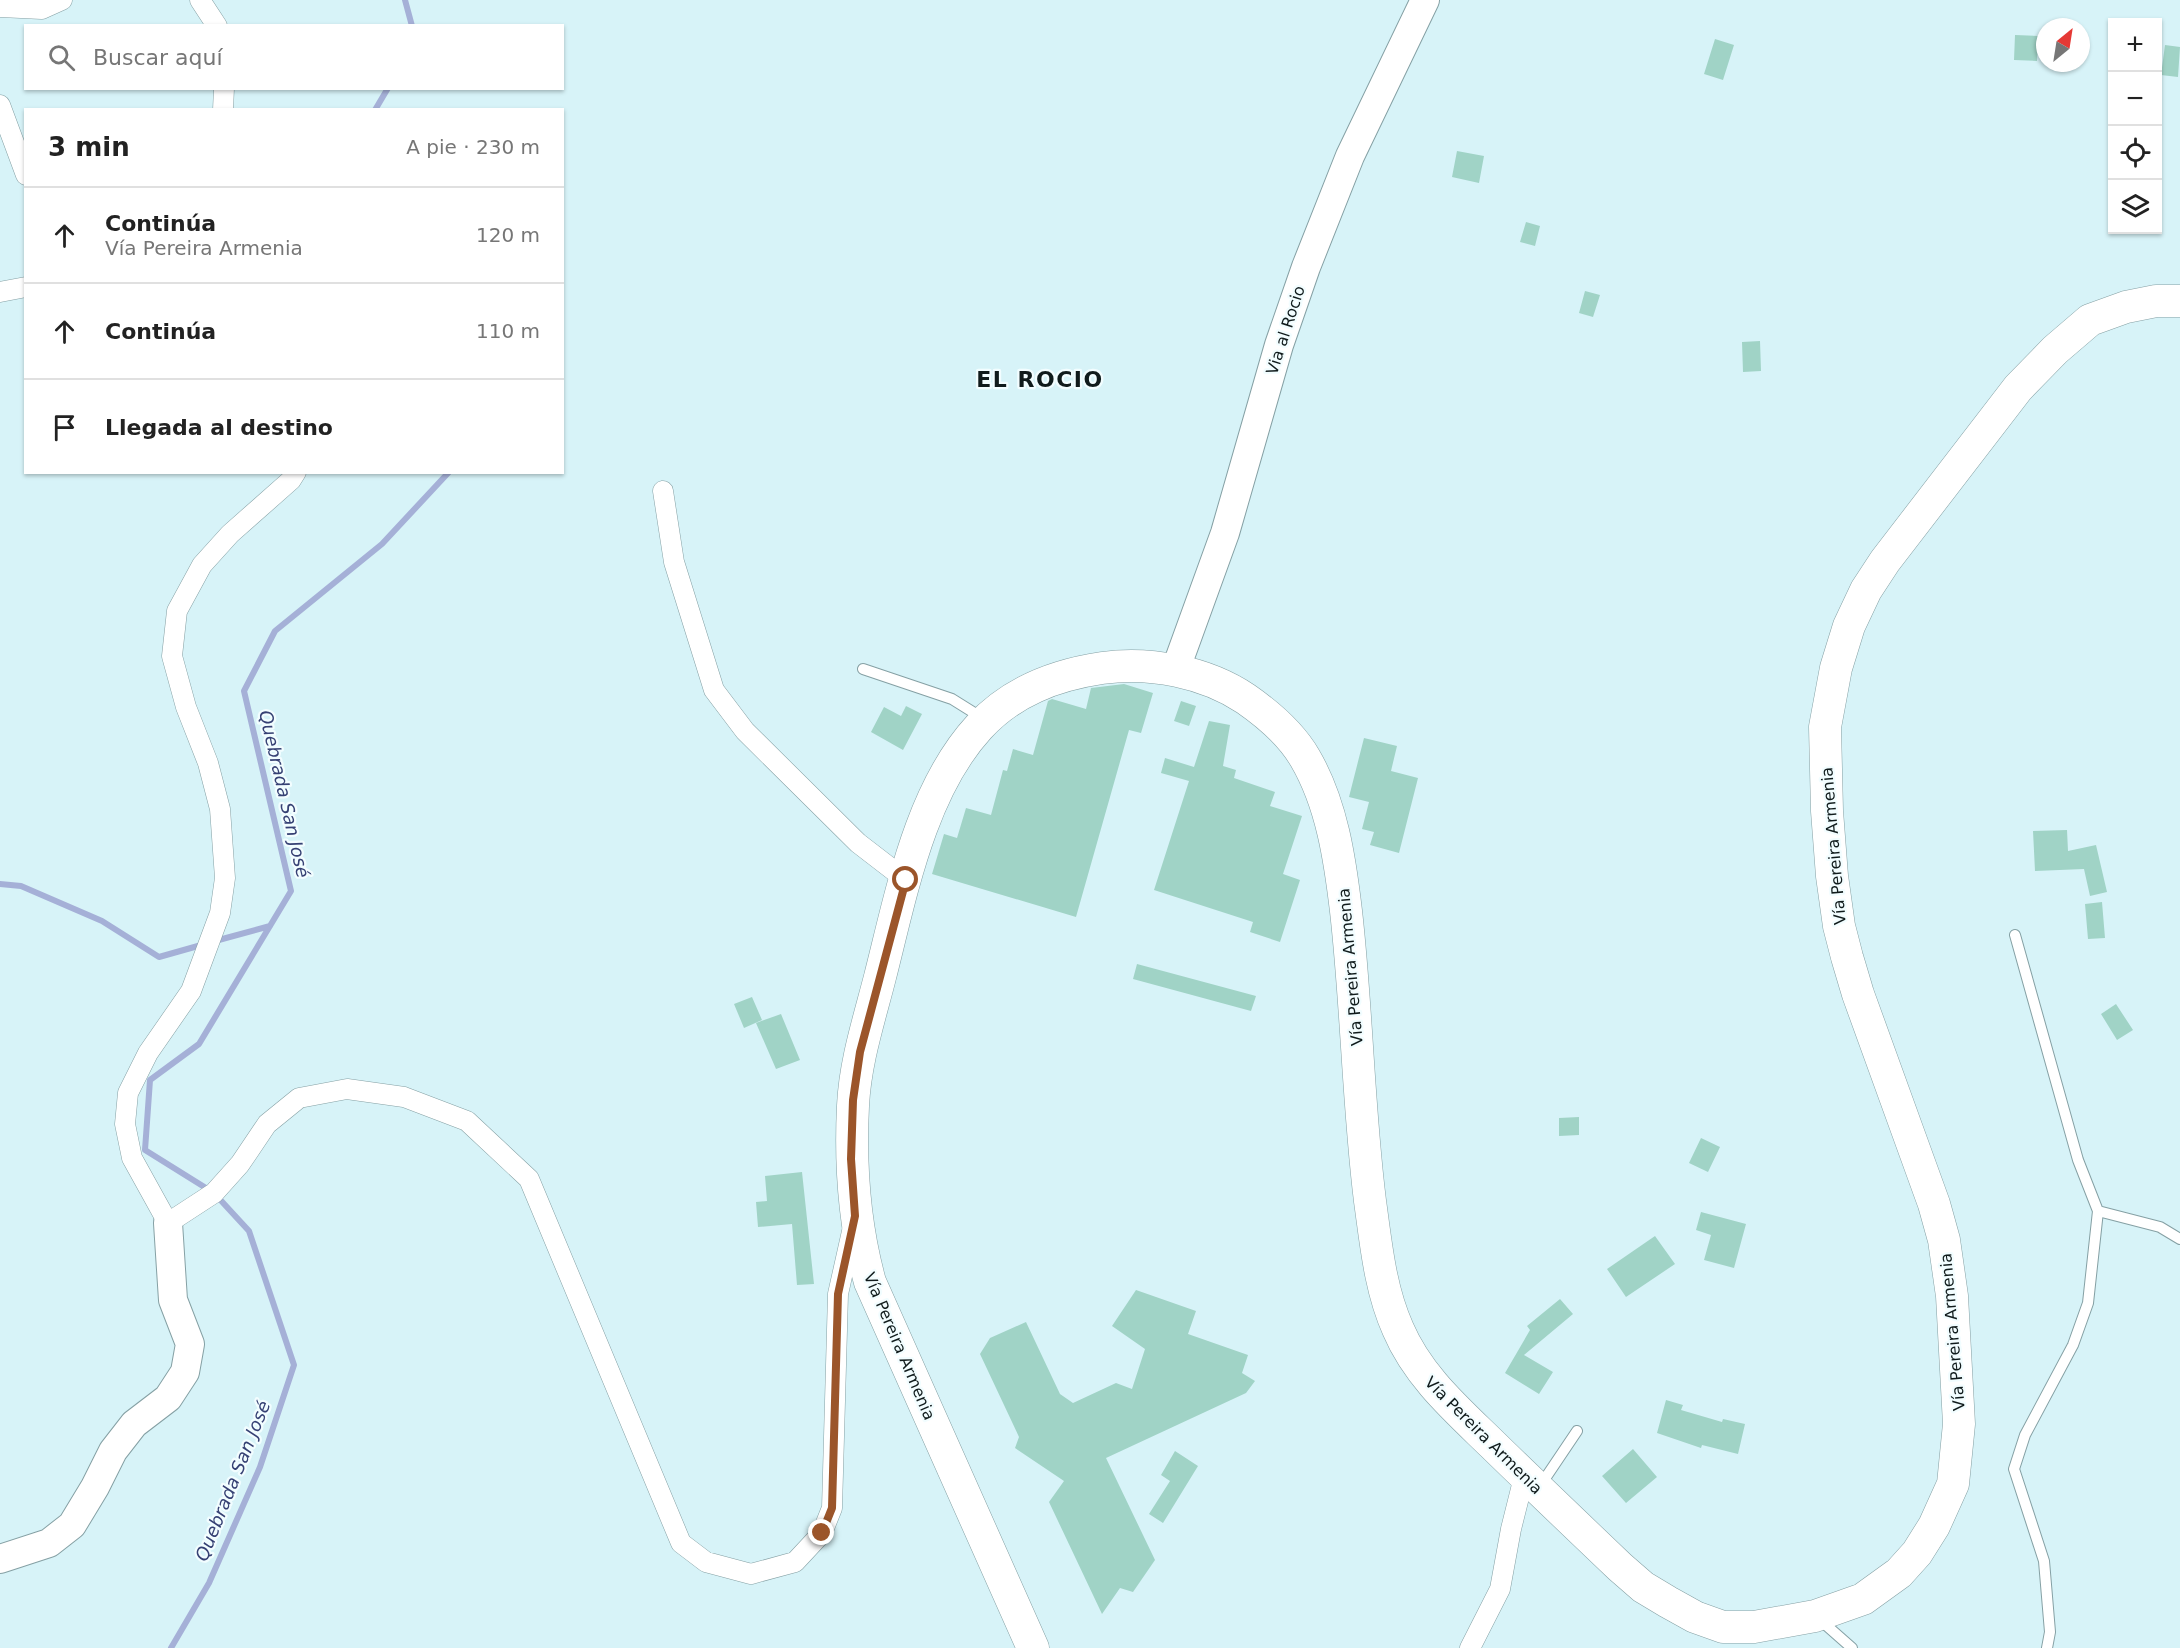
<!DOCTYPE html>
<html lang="es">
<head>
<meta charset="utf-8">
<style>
  body { margin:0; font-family:"DejaVu Sans",sans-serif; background:#f6f6f6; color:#222 }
  .controls { position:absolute; right:18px; top:18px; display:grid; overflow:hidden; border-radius:0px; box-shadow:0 2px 4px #0004 }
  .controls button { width:54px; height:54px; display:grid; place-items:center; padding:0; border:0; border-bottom:2px solid #e0e0e0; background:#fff; color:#222; font:30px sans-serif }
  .compass { position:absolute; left:2036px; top:18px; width:54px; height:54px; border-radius:50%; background:#fff; box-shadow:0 2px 4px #0004; rotate:30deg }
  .stop { position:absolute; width:18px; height:18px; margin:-14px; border:4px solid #9b552a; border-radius:50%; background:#fff }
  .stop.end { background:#9b552a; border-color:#fff; box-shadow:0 2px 6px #0008 }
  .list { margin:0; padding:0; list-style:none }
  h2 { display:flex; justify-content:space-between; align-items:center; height:78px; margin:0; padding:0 24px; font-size:26px }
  h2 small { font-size:20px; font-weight:400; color:#767676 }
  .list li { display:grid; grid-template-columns:39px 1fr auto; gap:18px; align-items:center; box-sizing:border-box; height:96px; padding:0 24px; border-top:2px solid #e0e0e0 }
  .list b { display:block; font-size:22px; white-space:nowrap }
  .list p { margin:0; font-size:20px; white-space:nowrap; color:#767676 }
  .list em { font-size:20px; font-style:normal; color:#767676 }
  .icon { flex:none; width:33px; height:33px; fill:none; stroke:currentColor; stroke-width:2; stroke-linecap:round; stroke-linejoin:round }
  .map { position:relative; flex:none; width:2180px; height:1648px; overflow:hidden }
  .search { position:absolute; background:#fff; box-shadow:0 2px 4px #0004; left:24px; top:24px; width:540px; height:66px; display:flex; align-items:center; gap:15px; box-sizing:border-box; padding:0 21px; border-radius:0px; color:#767676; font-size:22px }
  .panel { position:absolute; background:#fff; box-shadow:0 2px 4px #0004; left:24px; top:108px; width:540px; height:366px; border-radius:0px }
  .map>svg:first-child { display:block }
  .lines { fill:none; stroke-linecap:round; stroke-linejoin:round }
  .stream { stroke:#a5b0d7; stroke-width:6 }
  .building { fill:#a0d3c6 }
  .lane-casing { stroke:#85a0a4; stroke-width:12 }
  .street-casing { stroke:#85a0a4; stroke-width:21 }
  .secondary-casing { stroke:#85a0a4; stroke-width:30 }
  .primary-casing { stroke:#85a0a4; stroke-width:33 }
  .lane { stroke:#fff; stroke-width:10 }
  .street { stroke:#fff; stroke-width:20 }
  .secondary { stroke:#fff; stroke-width:28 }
  .primary { stroke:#fff; stroke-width:32 }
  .route { stroke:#9b552a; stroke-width:8 }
  .labels { text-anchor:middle; stroke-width:4.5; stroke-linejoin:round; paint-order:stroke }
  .street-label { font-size:16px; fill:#101b1c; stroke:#f2fdff }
  .water-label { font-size:18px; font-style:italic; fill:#364174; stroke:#f2fdff }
  .district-label { font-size:22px; font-weight:bold; letter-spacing:1.5px; fill:#101b1c; stroke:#f2fdff }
</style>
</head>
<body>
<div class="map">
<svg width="2180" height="1648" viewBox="0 0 2180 1648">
  <rect width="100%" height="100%" fill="#d7f3f8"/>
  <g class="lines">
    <path class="stream" d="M405,0L412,26
      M375,110L388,88
      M0,884L21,886L102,921L159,957L205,944
      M215,941L270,926
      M171,1648L209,1583L260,1467L294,1365L249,1231L214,1193L145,1150L150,1080L199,1044L291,891L244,691L275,631L382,544L449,472"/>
  </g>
  <path class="building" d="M2015,35L2038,36L2037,61L2014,60Z
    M1715,39L1734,45L1723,80L1704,74Z
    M2165,45L2180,47L2178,77L2161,75Z
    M1457,151L1484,156L1479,183L1452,177Z
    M1526,222L1540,226L1535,246L1520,242Z
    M1585,291L1600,295L1593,317L1579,313Z
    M1760,341L1761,371L1743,372L1742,342Z
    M1124,684L1153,693L1141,733L1129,730L1076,917L932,874L944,834L957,838L966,808L991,815L1003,770L1007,771L1013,749L1033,755L1048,701L1052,699L1086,709L1091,688Z
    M1181,701L1196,706L1189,726L1174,721Z
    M906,706L922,714L903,750L871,732L884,707L901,716Z
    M1209,721L1230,725L1223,766L1236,770L1234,778L1275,792L1270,806L1302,816L1283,874L1300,880L1280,942L1250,932L1253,922L1154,890L1189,781L1161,773L1165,758L1194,767Z
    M1364,738L1397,746L1391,771L1418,778L1399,853L1370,845L1374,832L1362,829L1369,802L1349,797Z
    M2067,830L2068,851L2096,845L2107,892L2090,896L2084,869L2035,871L2033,831Z
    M2102,902L2105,938L2088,939L2085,904Z
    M1137,964L1256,996L1251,1011L1133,979Z
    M752,997L762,1020L744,1028L734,1004Z
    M2116,1004L2133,1030L2117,1040L2101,1014Z
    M781,1014L800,1060L776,1069L756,1023Z
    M1579,1117V1135L1559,1136V1118Z
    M1701,1138L1720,1147L1708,1172L1689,1163Z
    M802,1172L814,1284L797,1285L792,1224L758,1227L756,1202L767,1201L765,1176Z
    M1701,1212L1746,1224L1734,1268L1704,1260L1711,1235L1696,1230Z
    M1655,1236L1675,1264L1626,1297L1607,1269Z
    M1136,1290L1196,1311L1188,1334L1248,1355L1242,1373L1255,1381L1246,1393L1106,1458L1155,1560L1133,1592L1120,1588L1102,1614L1049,1502L1064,1481L1015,1448L1019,1437L980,1354L990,1338L1026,1322L1060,1394L1073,1403L1116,1383L1132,1389L1145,1349L1112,1326Z
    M1560,1299L1573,1314L1524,1355L1553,1372L1539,1394L1505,1373L1530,1330L1527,1326Z
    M1666,1400L1683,1405L1681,1410L1722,1422L1723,1419L1745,1424L1738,1454L1702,1445L1701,1448L1657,1433Z
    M1633,1449L1657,1477L1626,1503L1602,1476Z
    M1175,1451L1198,1466L1163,1523L1149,1514L1170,1481L1161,1475Z"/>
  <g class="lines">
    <defs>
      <path id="lane" d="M863,669L952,699L984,719
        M2015,935L2078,1160L2098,1211L2088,1303L2073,1345L2025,1435L2014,1469L2044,1561L2050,1632L2047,1648
        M2098,1211L2160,1227L2180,1239
        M1540,1486L1577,1431
        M1818,1618L1852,1648"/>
      <path id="street" d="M200,0L217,26
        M0,7L42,9L62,0
        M0,105L26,175
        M223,110L224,88
        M0,292L26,287
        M296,472L291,480L230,534L202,565L177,611L172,656L186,707L208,763L220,809L225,878L220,913L191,991L148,1053L128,1093L125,1124L132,1158L168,1223L214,1193L240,1164L267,1124L299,1098L347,1089L404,1097L467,1121L529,1179L681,1543L706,1562L751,1574L795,1562L822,1533L832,1508L838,1294L853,1227
        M663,491L674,562L714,690L745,731L858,843L906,880
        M1470,1648L1500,1589L1511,1529L1524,1477"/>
      <path id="secondary" d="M1175,671L1225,533L1279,345L1306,267L1350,156L1425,0
        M0,1559L49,1543L72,1525L95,1487L113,1451L134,1424L168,1398L185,1372L190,1344L173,1300L168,1223"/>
      <path id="primary" d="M1033,1648L870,1282C854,1224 850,1166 853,1106C855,1062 869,1020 880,977C901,895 920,791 979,727C1012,691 1055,675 1102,668C1150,661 1206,672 1246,699C1269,715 1291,734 1305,758C1332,804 1340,860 1346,911C1357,1008 1358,1105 1370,1201C1376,1244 1380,1289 1398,1329C1418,1376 1456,1409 1492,1444C1534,1485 1577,1526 1620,1567L1643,1587L1668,1602L1695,1617L1723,1627H1754L1815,1616L1863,1599L1899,1573L1917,1553L1934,1526L1953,1484L1959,1424L1952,1296L1944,1240L1934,1204L1858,994L1847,957L1839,926L1832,876L1827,811L1825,727L1836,668L1849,626L1866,590L1885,561L2018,388L2055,350L2090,320L2126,307L2156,301H2180"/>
    </defs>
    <use href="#lane" class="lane-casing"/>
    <use href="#street" class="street-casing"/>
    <use href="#secondary" class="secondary-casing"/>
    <use href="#primary" class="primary-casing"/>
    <use href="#lane" class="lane"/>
    <use href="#street" class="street"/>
    <use href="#secondary" class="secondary"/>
    <use href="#primary" class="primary"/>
  </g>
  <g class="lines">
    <path class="route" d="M822,1533L832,1508L838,1294L855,1216L851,1159L853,1100L860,1052L906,880"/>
  </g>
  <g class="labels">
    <g class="street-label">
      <text transform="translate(1285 330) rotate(-72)" y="6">Via al Rocio</text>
      <text transform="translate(1833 846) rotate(-95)" y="6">Vía Pereira Armenia</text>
      <text transform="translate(1350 967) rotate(-95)" y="6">Vía Pereira Armenia</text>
      <text transform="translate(1952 1332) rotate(-95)" y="6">Vía Pereira Armenia</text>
      <text transform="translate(900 1346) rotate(67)" y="6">Vía Pereira Armenia</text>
      <text transform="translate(1484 1435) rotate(45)" y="6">Vía Pereira Armenia</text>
    </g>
    <g class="water-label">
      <text transform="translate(284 794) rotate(77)" y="6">Quebrada San José</text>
      <text transform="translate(233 1481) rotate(-68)" y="6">Quebrada San José</text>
    </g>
    <g class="district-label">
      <text x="1040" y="387">EL ROCIO</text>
    </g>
  </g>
</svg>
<div class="controls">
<button>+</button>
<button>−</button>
<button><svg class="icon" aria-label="locate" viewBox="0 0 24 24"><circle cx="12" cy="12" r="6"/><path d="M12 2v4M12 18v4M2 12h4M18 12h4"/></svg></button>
<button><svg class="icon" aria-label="layers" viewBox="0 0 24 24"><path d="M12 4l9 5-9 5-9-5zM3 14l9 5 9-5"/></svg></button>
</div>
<svg class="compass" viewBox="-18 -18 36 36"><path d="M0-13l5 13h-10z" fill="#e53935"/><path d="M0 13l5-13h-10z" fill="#767676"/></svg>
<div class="stop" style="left:906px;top:880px"></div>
<div class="stop end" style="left:822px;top:1533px"></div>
<div class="search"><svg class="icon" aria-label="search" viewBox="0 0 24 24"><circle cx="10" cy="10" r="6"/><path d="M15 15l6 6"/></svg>Buscar aquí</div>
<section class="panel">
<h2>3 min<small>A pie · 230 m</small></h2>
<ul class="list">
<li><svg class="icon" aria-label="ahead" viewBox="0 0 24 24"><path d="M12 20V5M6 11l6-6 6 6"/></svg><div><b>Continúa</b><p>Vía Pereira Armenia</p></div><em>120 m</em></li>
<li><svg class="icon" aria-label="ahead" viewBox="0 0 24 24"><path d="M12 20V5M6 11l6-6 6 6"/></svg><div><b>Continúa</b></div><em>110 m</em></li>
<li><svg class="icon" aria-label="arrive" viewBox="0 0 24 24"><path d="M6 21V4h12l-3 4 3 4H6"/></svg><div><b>Llegada al destino</b></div></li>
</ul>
</section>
</div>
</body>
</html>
